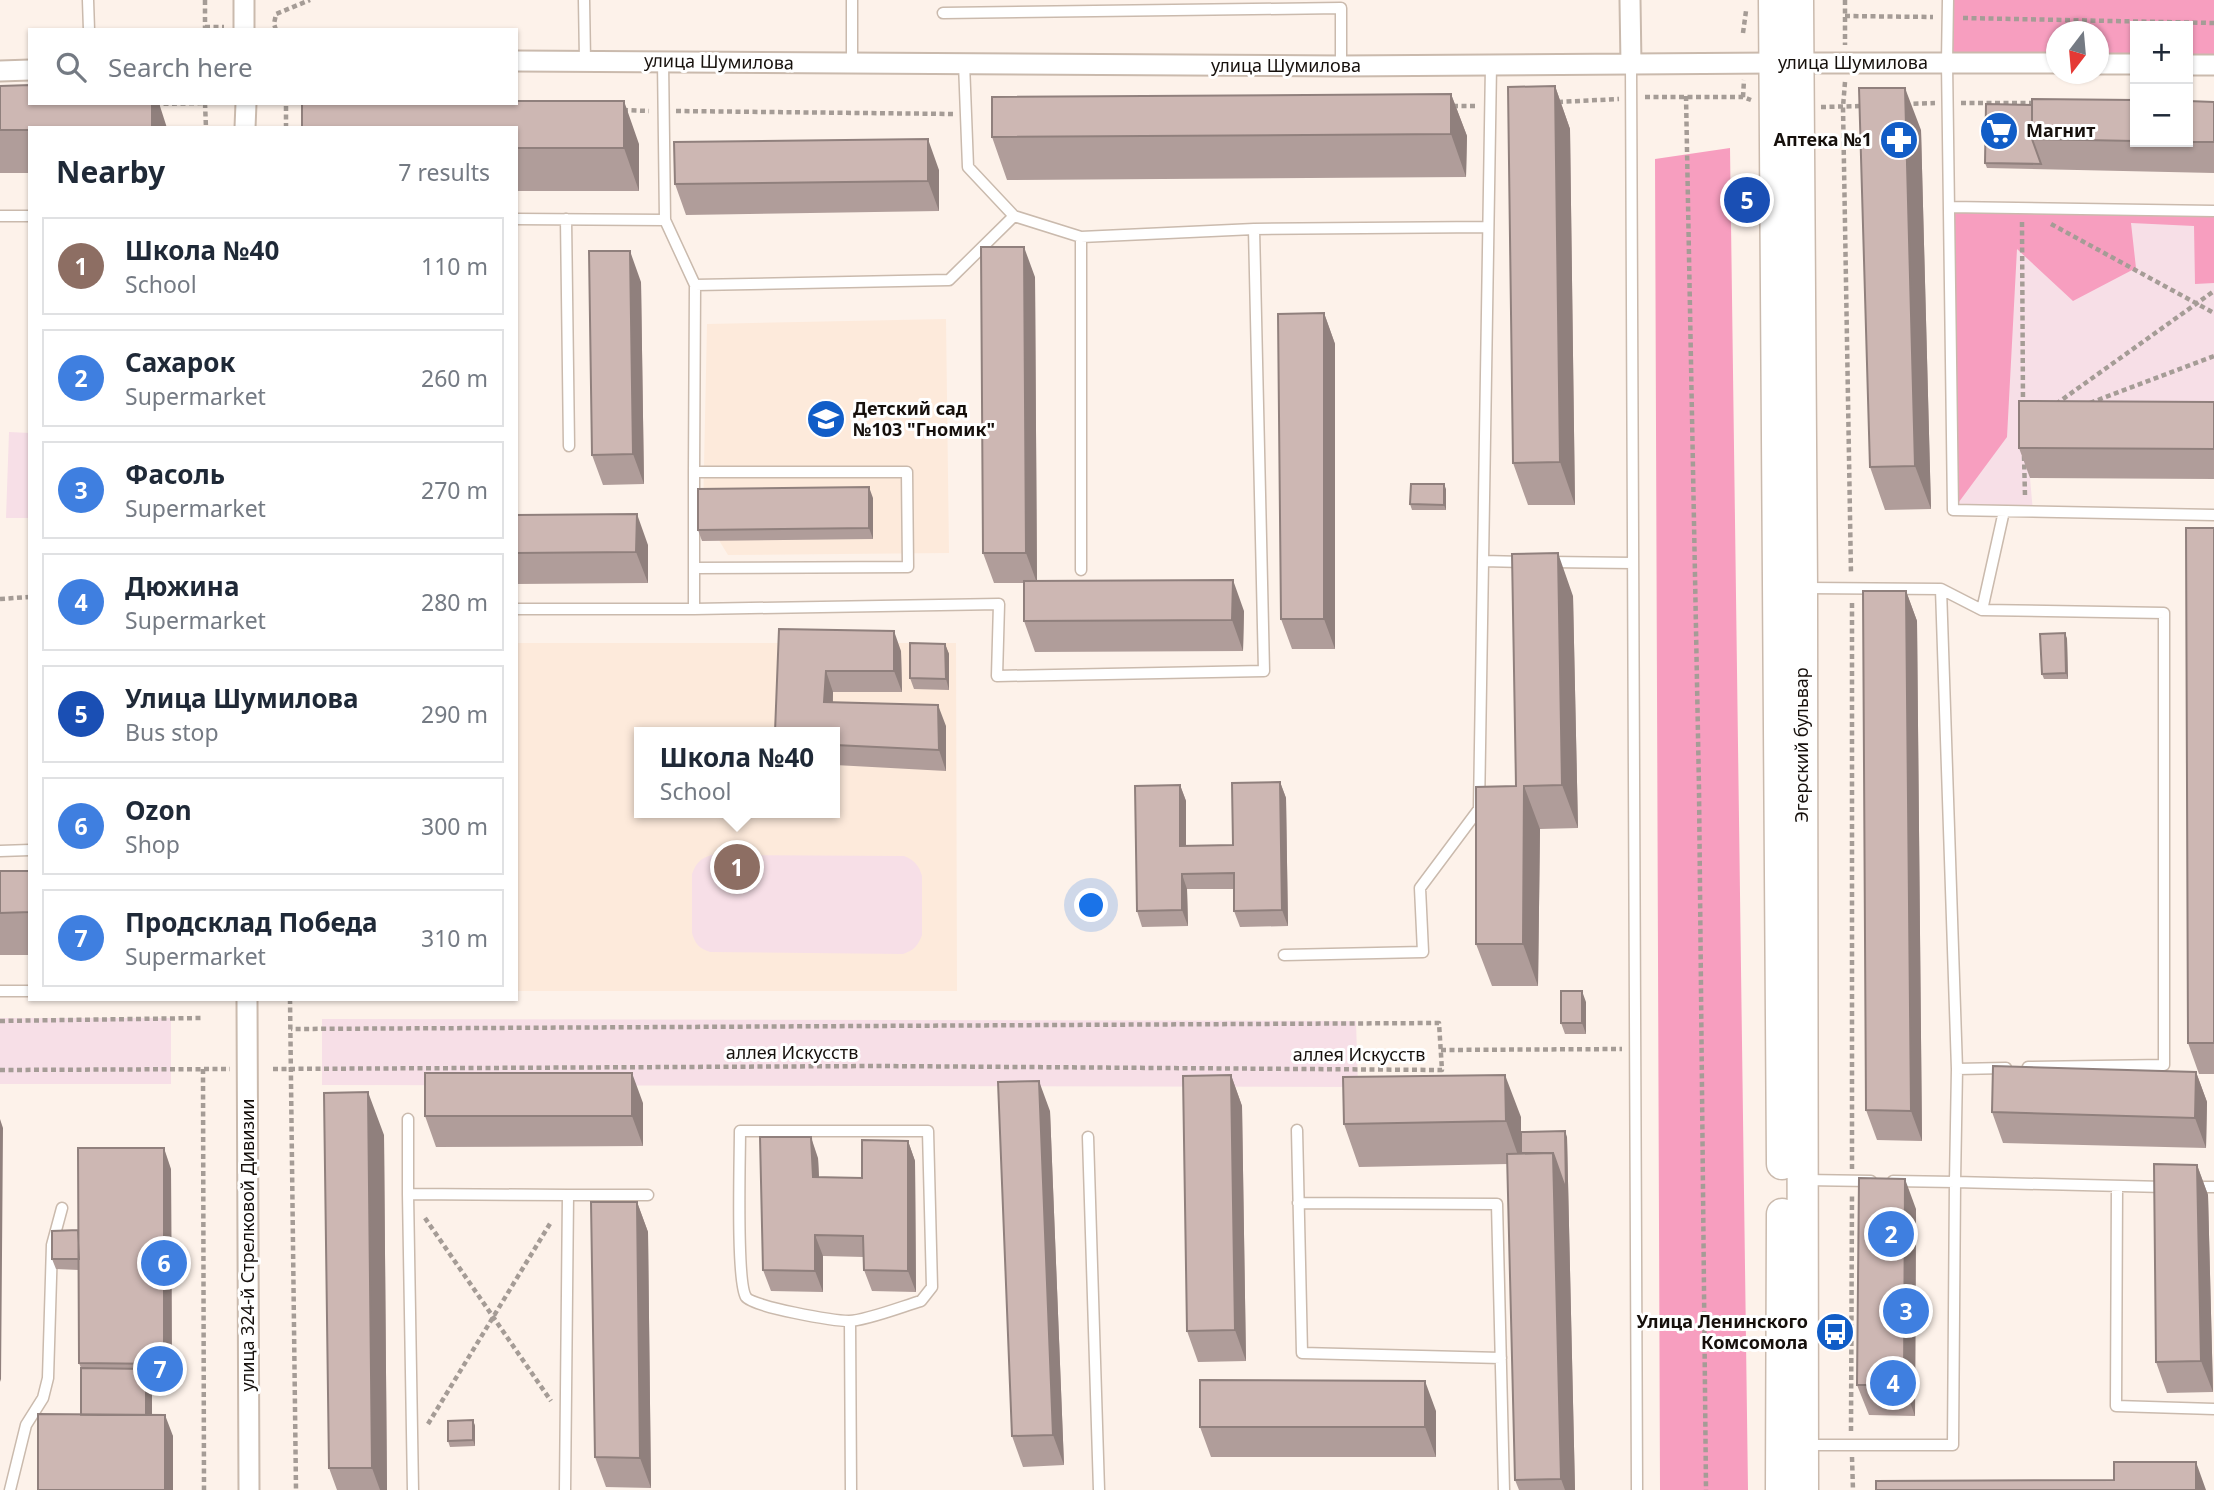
<!DOCTYPE html>
<html lang="en">
<head>
<meta charset="utf-8">
<style>
  body { margin:0; font-family:"Noto Sans",sans-serif; background:#f2f2f3; color:#1f2937 }
  .controls { position:absolute; right:21px; top:21px; display:grid; overflow:hidden; border-radius:0px; box-shadow:0 2px 5px #0004 }
  .controls button { width:63px; height:63px; display:grid; place-items:center; padding:0; border:0; border-bottom:2px solid #e0e1e3; background:#fff; color:#1f2937; font:35px sans-serif }
  .compass { position:absolute; left:2046px; top:21px; width:63px; height:63px; border-radius:50%; background:#fff; box-shadow:0 2px 5px #0004; rotate:196deg }
  .you { position:absolute; left:1092px; top:906px; width:24px; height:24px; margin:-18px; border:5px solid #fff; border-radius:50%; background:#1a73e8; box-shadow:0 0 0 10px #1a73e833 }
  .badge { display:grid; place-items:center; width:46px; height:46px; border-radius:50%; background:#115dc7; color:#fff; font-size:23px; font-weight:700 }
  .pin { position:absolute; translate:-50% -50%; border:4px solid #fff; box-shadow:0 2px 7px #0006 }
  .popup { position:absolute; left:634px; top:727px; width:206px; height:91px; box-sizing:border-box; display:grid; place-content:center; border-radius:0px; background:#fff; filter:drop-shadow(0 2px 5px #0005); font-size:23px; white-space:nowrap; color:#747a83 }
  .popup b { font-size:26px; color:#1f2937 }
  .popup::after { content:''; position:absolute; left:50%; top:100%; margin-left:-14px; border:14px solid transparent; border-top-color:#fff }
  .list { margin:0; padding:0; list-style:none }
  h2 { display:flex; justify-content:space-between; align-items:center; height:91px; margin:0; padding:0 28px; font-size:30px }
  h2 small { font-size:23px; font-weight:400; color:#747a83 }
  .list li { display:grid; grid-template-columns:46px 1fr auto; gap:21px; align-items:center; box-sizing:border-box; height:98px; margin:0 14px 14px; padding:0 14px; border:2px solid #e0e1e3; border-radius:0px }
  .list b { display:block; font-size:26px; white-space:nowrap }
  .list p { margin:0; font-size:23px; white-space:nowrap; color:#747a83 }
  .list em { font-size:23px; font-style:normal; color:#747a83 }
  .icon { flex:none; width:38px; height:38px; fill:none; stroke:currentColor; stroke-width:2; stroke-linecap:round; stroke-linejoin:round }
  .map { position:relative; flex:none; width:2214px; height:1490px; overflow:hidden }
  .search { position:absolute; background:#fff; box-shadow:0 2px 5px #0004; left:28px; top:28px; width:490px; height:77px; display:flex; align-items:center; gap:18px; box-sizing:border-box; padding:0 24px; border-radius:0px; color:#747a83; font-size:26px }
  .panel { position:absolute; background:#fff; box-shadow:0 2px 5px #0004; left:28px; top:126px; width:490px; height:875px; border-radius:0px }
  .map>svg:first-child { display:block }
  .built { fill:#fdeadb; fill-rule:evenodd }
  .green { fill:#f7dfe7 }
  .forest { fill:#f79ebf }
  .lines { fill:none; stroke-linecap:round; stroke-linejoin:round }
  .service-casing { stroke:#cabaad; stroke-width:13 }
  .minor-casing { stroke:#cabaad; stroke-width:23 }
  .primary-casing { stroke:#cabaad; stroke-width:33 }
  .path { stroke:#a59c96; stroke-width:4.5; stroke-dasharray:5 3.5; stroke-linecap:butt }
  .service { stroke:#fff; stroke-width:10 }
  .minor { stroke:#fff; stroke-width:19 }
  .primary { stroke:#fff; stroke-width:30 }
  .wall { fill:#b09d9a }
  .shaded-wall { fill:#90807d }
  .building { fill:#cdb7b3; stroke:#90807d; stroke-width:2 }
  .labels { text-anchor:middle; stroke-width:6; stroke-linejoin:round; paint-order:stroke }
  .street-label { font-size:18px; fill:#16100c; stroke:#fff }
  .poi-label { font-size:18px; font-weight:bold; fill:#16100c; stroke:#fff; text-anchor:start }
</style>
</head>
<body>
<div class="map">
<svg width="2214" height="1490" viewBox="0 0 2214 1490">
  <rect width="100%" height="100%" fill="#fdf2ea"/>
  <path class="built" d="M946,319L949,553L728,555L703,514L707,324Z
    M516,643H956L957,991H516ZM639,732H835V813H639Z"/>
  <path class="green" d="M1949,207L2214,211V433L2030,478L2033,512L1953,510Z
    M9,432L30,433V518H6Z
    M711,855L904,856C914,860 919,865 922,876V935C918,946 914,950 903,954L710,952C699,948 695,944 692,933V874C696,863 700,859 711,855Z
    M0,1018H171V1084H0Z
    M322,1019L1356,1021L1358,1087L322,1085Z"/>
  <path class="forest" d="M1948,0H2214V65H2188V26H2135V64H2099L2098,32H2056V63L1947,62Z
    M1730,148L1748,1490H1660L1655,159Z
    M1949,207L2214,211V283L2195,284L2194,226L2131,223L2136,268L2073,301L2017,249L2007,437L1953,510Z"/>
  <g class="lines">
    <defs>
      <path id="service" d="M88,0L89,30
        M584,0L585,60
        M852,0V63
        M1948,0L1947,62L1953,510L2214,515
        M943,13L1341,8V66
        M663,61L665,220L695,285L949,280L1014,216
        M964,63L968,167L1014,216L1081,237L1254,229L1488,227
        M1631,64L1637,1490
        M1949,207L2214,211
        M0,216H30
        M516,219L665,220
        M566,219L569,446
        M694,472V568L908,567L907,472H694L695,285
        M1483,561L1524,562
        M1550,562L1633,563
        M1081,570V237
        M1806,588L1941,589L1982,610L2164,613V1065L2028,1067
        M1941,589L1957,1069L1955,1182L2164,1187
        M516,609H694L999,604L997,676L1264,671L1254,229
        M694,609V568
        M1982,610L2004,511
        M0,851L30,850
        M1284,955L1423,952L1420,888L1479,809L1491,65
        M0,991H30
        M1957,1069L2006,1068
        M1297,1130L1302,1353L1501,1358
        M740,1131H928L932,1287L921,1301C904,1306 865,1321 849,1321C834,1321 753,1307 746,1297C736,1281 740,1158 740,1131Z
        M1088,1137L1099,1490
        M1805,1180L1871,1181
        M2117,1187L2116,1406L2214,1409
        M2194,1187H2214
        M408,1194V1119
        M568,1195H648
        M1298,1203L1497,1204L1504,1490
        M850,1321L851,1490
        M1807,1445H1953L1955,1182L1893,1181
        M10,1490L26,1425L43,1398L48,1378L52,1245L62,1208
        M413,1490L408,1194L568,1195L565,1490"/>
      <path id="minor" d="M244,0V30
        M1630,0L1631,64
        M516,61L1341,66L1774,63
        M1798,63H2056
        M2098,64H2135
        M2188,65H2214
        M0,71L30,70
        M245,128L246,103
        M247,999L249,1490"/>
      <path id="primary" d="M1774,0L1782,1164
        M1798,0L1802,588L1803,1490
        M1781,1490L1782,1214"/>
    </defs>
    <use href="#service" class="service-casing"/>
    <use href="#minor" class="minor-casing"/>
    <use href="#primary" class="primary-casing"/>
    <path class="path" d="M205,0V30
      M1845,0V45
      M1845,16L1933,17
      M1963,18L2214,23
      M205,27H224
      M276,30L274,24L276,14L310,0
      M1743,33L1746,11
      M1845,82L1843,107L1851,574
      M1686,96L1699,789L1706,1490
      M1645,97H1743L1751,100
      M1743,97L1744,80
      M1558,102L1619,99
      M205,103L206,128
      M1961,103H2036
      M155,104L205,103
      M1905,104L1935,103
      M1453,106H1475
      M1821,107L1865,106
      M623,110L649,111
      M676,111L954,114
      M286,128V103
      M2022,222L2023,405
      M2051,224L2214,313
      M2090,403L2214,356
      M2056,404L2214,291
      M2024,456L2025,496
      M0,599L30,597
      M1852,603V1169
      M290,999L296,1490
      M0,1021L202,1018
      M1441,1050L1622,1049
      M203,1069L204,1490
      M273,1069L880,1066L1442,1070L1439,1023L291,1029
      M0,1070L230,1069
      M425,1218L551,1401
      M428,1424L551,1222
      M1851,1431L1852,1195
      M1852,1457L1853,1490"/>
    <use href="#service" class="service"/>
    <use href="#minor" class="minor"/>
    <use href="#primary" class="primary"/>
  </g>
  <path class="wall" d="M0,86L30,128V173H0Z
    M1555,86L1570,129L1575,505H1528L1513,463Z
    M1451,94L1467,136L1466,177L1007,180L992,137Z
    M2135,100V142H2188L2214,102V173L1987,168L1985,163L2032,105Z
    M516,128L639,144V191H516Z
    M1921,130L1931,509L1885,510L1870,467Z
    M939,170V211L686,215L675,184Z
    M1035,277L1037,581L1244,611L1243,651L1035,652L1024,621V583H994L983,553Z
    M641,282L644,484L603,485L592,455Z
    M1324,313L1335,344V649H1292L1281,619Z
    M2214,402V479L2030,478L2019,448Z
    M1446,489V510H1412L1410,504Z
    M873,498V539L702,541L698,530Z
    M516,515L648,545V583L516,584Z
    M2214,528V1074H2199L2188,1043Z
    M1906,591L1917,621L1922,1141L1877,1140L1866,1110Z
    M1573,596L1578,828L1540,829L1538,986H1492L1476,944L1516,786Z
    M779,629L901,651L902,692H833V703L946,726V771L835,765V732Z
    M2065,633L2067,639L2068,679H2044L2042,674Z
    M945,644L949,654V690L914,689L910,678Z
    M1280,782L1286,798L1288,926L1240,927L1234,911V889H1187L1188,926L1142,927L1137,911L1180,785L1186,801V845H1233Z
    M0,871H30V955H0Z
    M1586,1002V1034H1565L1561,1023Z
    M2196,1072L2207,1102L2206,1148L2003,1143L1992,1112Z
    M1231,1075L1242,1106L1246,1361L1198,1362L1187,1331Z
    M643,1103V1146L436,1147L425,1116Z
    M1050,1111L1064,1465L1023,1467L1012,1436Z
    M1521,1117V1132L1567,1137L1575,1490H1519L1515,1480L1508,1164L1359,1167L1344,1124Z
    M384,1135L387,1490H337L329,1468Z
    M908,1141L915,1161L916,1292L872,1291L864,1270V1257L823,1256V1292L771,1291L763,1270L818,1158L819,1177L862,1178Z
    M2197,1165L2208,1195L2213,1392L2167,1393L2156,1362Z
    M171,1169L172,1385H152V1415L173,1436V1490H38L81,1415V1368L79,1363V1270L56,1269L52,1259L78,1230Z
    M637,1202L648,1232L651,1488L606,1487L595,1457Z
    M1916,1209L1915,1416L1869,1415L1857,1385Z
    M1436,1411V1457H1211L1200,1427Z
    M473,1420L475,1426V1446L450,1447L448,1441Z"/>
  <path class="shaded-wall" d="M1555,86L1570,129L1575,505L1560,462Z
    M1905,88L1921,130L1931,509L1915,466Z
    M1451,94L1467,136L1466,177L1451,134Z
    M624,101L639,144V191L624,148Z
    M152,103H159L167,128H152Z
    M928,139L939,170V211L928,181Z
    M1024,247L1035,277L1037,583L1026,553Z
    M630,251L641,282L644,484L633,454Z
    M1324,313L1335,344V649L1324,619Z
    M1444,484L1446,489V510L1444,505Z
    M869,487L873,498V539L869,528Z
    M637,514L648,545V583L636,552Z
    M1558,553L1573,596L1578,828L1562,785Z
    M1233,580L1244,611L1243,651L1232,620Z
    M1906,591L1917,621L1922,1141L1911,1111Z
    M894,631L901,651L902,692L894,671Z
    M2065,633L2067,639L2068,679L2066,673Z
    M945,644L949,654V690L946,679Z
    M826,671L833,692L832,723L824,702Z
    M938,705L946,726V771L939,750Z
    M1280,782L1286,798L1288,926L1282,910Z
    M1180,785L1186,801V861L1180,846Z
    M1524,786L1540,829L1538,986L1523,944Z
    M1182,874L1187,889L1188,926L1182,910Z
    M1582,991L1586,1002V1034L1582,1023Z
    M2196,1072L2207,1102L2206,1148L2195,1118Z
    M632,1073L643,1103V1146L632,1116Z
    M1231,1075L1242,1106L1246,1361L1235,1330Z
    M1505,1075L1521,1117V1164L1506,1121Z
    M1039,1081L1050,1111L1064,1465L1053,1435Z
    M368,1092L384,1135L387,1490H380L372,1468Z
    M0,1119L3,1128L1,1382L0,1379Z
    M1565,1131L1567,1137L1575,1490H1565L1561,1479L1553,1153Z
    M811,1137L818,1158L820,1198L813,1177Z
    M908,1141L915,1161L916,1292L908,1271Z
    M164,1148L171,1169L172,1385L164,1364Z
    M2197,1165L2208,1195L2213,1392L2201,1361Z
    M1905,1179L1916,1209L1915,1416L1904,1385Z
    M637,1202L648,1232L651,1488L640,1458Z
    M815,1235L823,1256V1292L815,1271Z
    M146,1369L152,1384V1436L146,1420Z
    M1425,1381L1436,1411V1457L1425,1427Z
    M165,1415L173,1436V1490H165Z
    M473,1420L475,1426V1446L473,1440Z
    M2196,1462L2206,1490H2196Z"/>
  <path class="building" d="M30,85V103H152V128H30V130H0V86Z
    M1555,86L1560,462L1513,463L1508,87Z
    M1859,88H1905L1915,466L1870,467Z
    M1451,94V134L992,137V97Z
    M2032,99L2135,100V141L2032,139Z
    M516,101H624V148H516V128H302V103H516Z
    M2188,101L2214,102V142H2178H2188Z
    M1986,104L2032,105V139L2041,164L1985,163Z
    M928,139V181L675,184L674,142Z
    M981,247H1024L1026,553H983Z
    M589,251H630L633,454L592,455Z
    M1324,313V619H1281L1278,314Z
    M2019,401L2214,402V449L2019,448Z
    M1411,484H1444V505L1410,504Z
    M869,487V528L698,530V489Z
    M637,514L636,552L516,553V515Z
    M2186,528H2214V1043H2188Z
    M1558,553L1562,785L1524,786L1523,944H1476V787L1516,786L1512,554Z
    M1233,580L1232,620L1024,621V581Z
    M1863,591H1906L1911,1111L1866,1110Z
    M779,629L894,631V671H826L824,702L938,705L939,750L835,745V732H775Z
    M2065,633L2066,673L2042,674L2040,634Z
    M910,643L945,644L946,679L910,678Z
    M1280,782L1282,910L1234,911V873L1182,874V910L1137,911L1135,786L1180,785V846L1233,845L1232,783Z
    M0,871H30V912L0,913Z
    M1561,991H1582V1023H1561Z
    M1993,1066L2196,1072L2195,1118L1992,1112Z
    M425,1073H632V1116H425Z
    M1231,1075L1235,1330L1187,1331L1183,1076Z
    M1505,1075L1506,1121L1344,1124L1343,1077Z
    M1039,1081L1053,1435L1012,1436L998,1082Z
    M368,1092L372,1468H329L324,1093Z
    M1565,1131L1566,1190L1553,1153H1521V1132Z
    M760,1137H811L813,1177L862,1178V1140L908,1141V1271L864,1270L863,1236L815,1235V1271L763,1270Z
    M78,1148H164V1364L79,1363Z
    M1553,1153L1561,1479L1515,1480L1507,1154Z
    M2154,1164L2197,1165L2201,1361L2156,1362Z
    M1859,1178L1905,1179L1904,1385H1857Z
    M591,1202H637L640,1458L595,1457Z
    M78,1230L79,1259H52V1231Z
    M81,1368L146,1369V1415H81Z
    M1200,1380L1425,1381V1427H1200Z
    M38,1414L165,1415V1490H38Z
    M473,1420V1440L448,1441V1421Z
    M2114,1462H2196V1490H1876V1481L2114,1480Z"/>
  <defs>
    <symbol id="supermarket-disc" viewBox="-11 -11 22 22"><circle r="9.5" fill="#115dc7" stroke="#fff"/><path d="M-6-5.5h2.5l.6 2H6L4.5 2H-2.5L-4.4-4H-6ZM-1.5 3.2a1.3 1.3 0 1 0 .1 0ZM3 3.2a1.3 1.3 0 1 0 .1 0Z" fill="#fff"/></symbol>
    <symbol id="pharmacy-disc" viewBox="-11 -11 22 22"><circle r="9.5" fill="#115dc7" stroke="#fff"/><path d="M-2-6h4v4h4v4h-4v4h-4v-4h-4v-4h4Z" fill="#fff"/></symbol>
    <symbol id="school-disc" viewBox="-11 -11 22 22"><circle r="9.5" fill="#115dc7" stroke="#fff"/><path d="M0-5L7-2L0 1L-7-2ZM-4 1L0 2.5L4 1V4Q0 6-4 4Z" fill="#fff"/></symbol>
    <symbol id="bus-disc" viewBox="-11 -11 22 22"><circle r="9.5" fill="#115dc7" stroke="#fff"/><path d="M-5-6H5V4H4V6H2V4H-2V6H-4V4H-5ZM-3.5-4V0h7V-4ZM-3.5 1.2v1.5H-2V1.2ZM2 1.2v1.5H3.5V1.2Z" fill="#fff"/></symbol>
  </defs>
  <g fill-rule="evenodd">
    <use href="#supermarket-disc" x="1977" y="109" width="44" height="44"/>
    <use href="#pharmacy-disc" x="1877" y="118" width="44" height="44"/>
    <use href="#school-disc" x="804" y="397" width="44" height="44"/>
    <use href="#bus-disc" x="1813" y="1310" width="44" height="44"/>
  </g>
  <g class="labels">
    <g class="street-label">
      <text transform="translate(719 62) rotate(1)" y="6">улица Шумилова</text>
      <text x="1853" y="69">улица Шумилова</text>
      <text x="1286" y="72">улица Шумилова</text>
      <text transform="translate(1802 745) rotate(-90)" y="6">Эгерский бульвар</text>
      <text x="792" y="1059">аллея Искусств</text>
      <text x="1359" y="1061">аллея Искусств</text>
      <text transform="translate(248 1245) rotate(-90)" y="6">улица 324-й Стрелковой Дивизии</text>
    </g>
    <g class="poi-label">
      <text x="2026" y="137">Магнит</text>
      <text x="1872" y="146" text-anchor="end">Аптека №1</text>
      <text x="853" y="415">Детский сад<tspan x="853" dy="21">№103 "Гномик"</tspan></text>
      <text x="1808" y="1328" text-anchor="end">Улица Ленинского<tspan x="1808" dy="21">Комсомола</tspan></text>
    </g>
  </g>
</svg>
<div class="controls">
<button>+</button>
<button>−</button>
</div>
<svg class="compass" viewBox="-18 -18 36 36"><path d="M0-13l5 13h-10z" fill="#e53935"/><path d="M0 13l5-13h-10z" fill="#747a83"/></svg>
<div class="you"></div>
<div class="pin badge" style="left:737px;top:867px;background:#8d6e63">1</div>
<div class="popup"><b>Школа №40</b>School</div>
<div class="pin badge" style="left:1891px;top:1234px;background:#3f7fe0">2</div>
<div class="pin badge" style="left:1906px;top:1311px;background:#3f7fe0">3</div>
<div class="pin badge" style="left:1893px;top:1383px;background:#3f7fe0">4</div>
<div class="pin badge" style="left:1747px;top:200px;background:#1a4fb4">5</div>
<div class="pin badge" style="left:164px;top:1263px;background:#3f7fe0">6</div>
<div class="pin badge" style="left:160px;top:1369px;background:#3f7fe0">7</div>
<div class="search"><svg class="icon" aria-label="search" viewBox="0 0 24 24"><circle cx="10" cy="10" r="6"/><path d="M15 15l6 6"/></svg>Search here</div>
<section class="panel">
<h2>Nearby<small>7 results</small></h2>
<ul class="list">
<li><span class="badge" style="background:#8d6e63">1</span><div><b>Школа №40</b><p>School</p></div><em>110 m</em></li>
<li><span class="badge" style="background:#3f7fe0">2</span><div><b>Сахарок</b><p>Supermarket</p></div><em>260 m</em></li>
<li><span class="badge" style="background:#3f7fe0">3</span><div><b>Фасоль</b><p>Supermarket</p></div><em>270 m</em></li>
<li><span class="badge" style="background:#3f7fe0">4</span><div><b>Дюжина</b><p>Supermarket</p></div><em>280 m</em></li>
<li><span class="badge" style="background:#1a4fb4">5</span><div><b>Улица Шумилова</b><p>Bus stop</p></div><em>290 m</em></li>
<li><span class="badge" style="background:#3f7fe0">6</span><div><b>Ozon</b><p>Shop</p></div><em>300 m</em></li>
<li><span class="badge" style="background:#3f7fe0">7</span><div><b>Продсклад Победа</b><p>Supermarket</p></div><em>310 m</em></li>
</ul>
</section>
</div>
</body>
</html>
